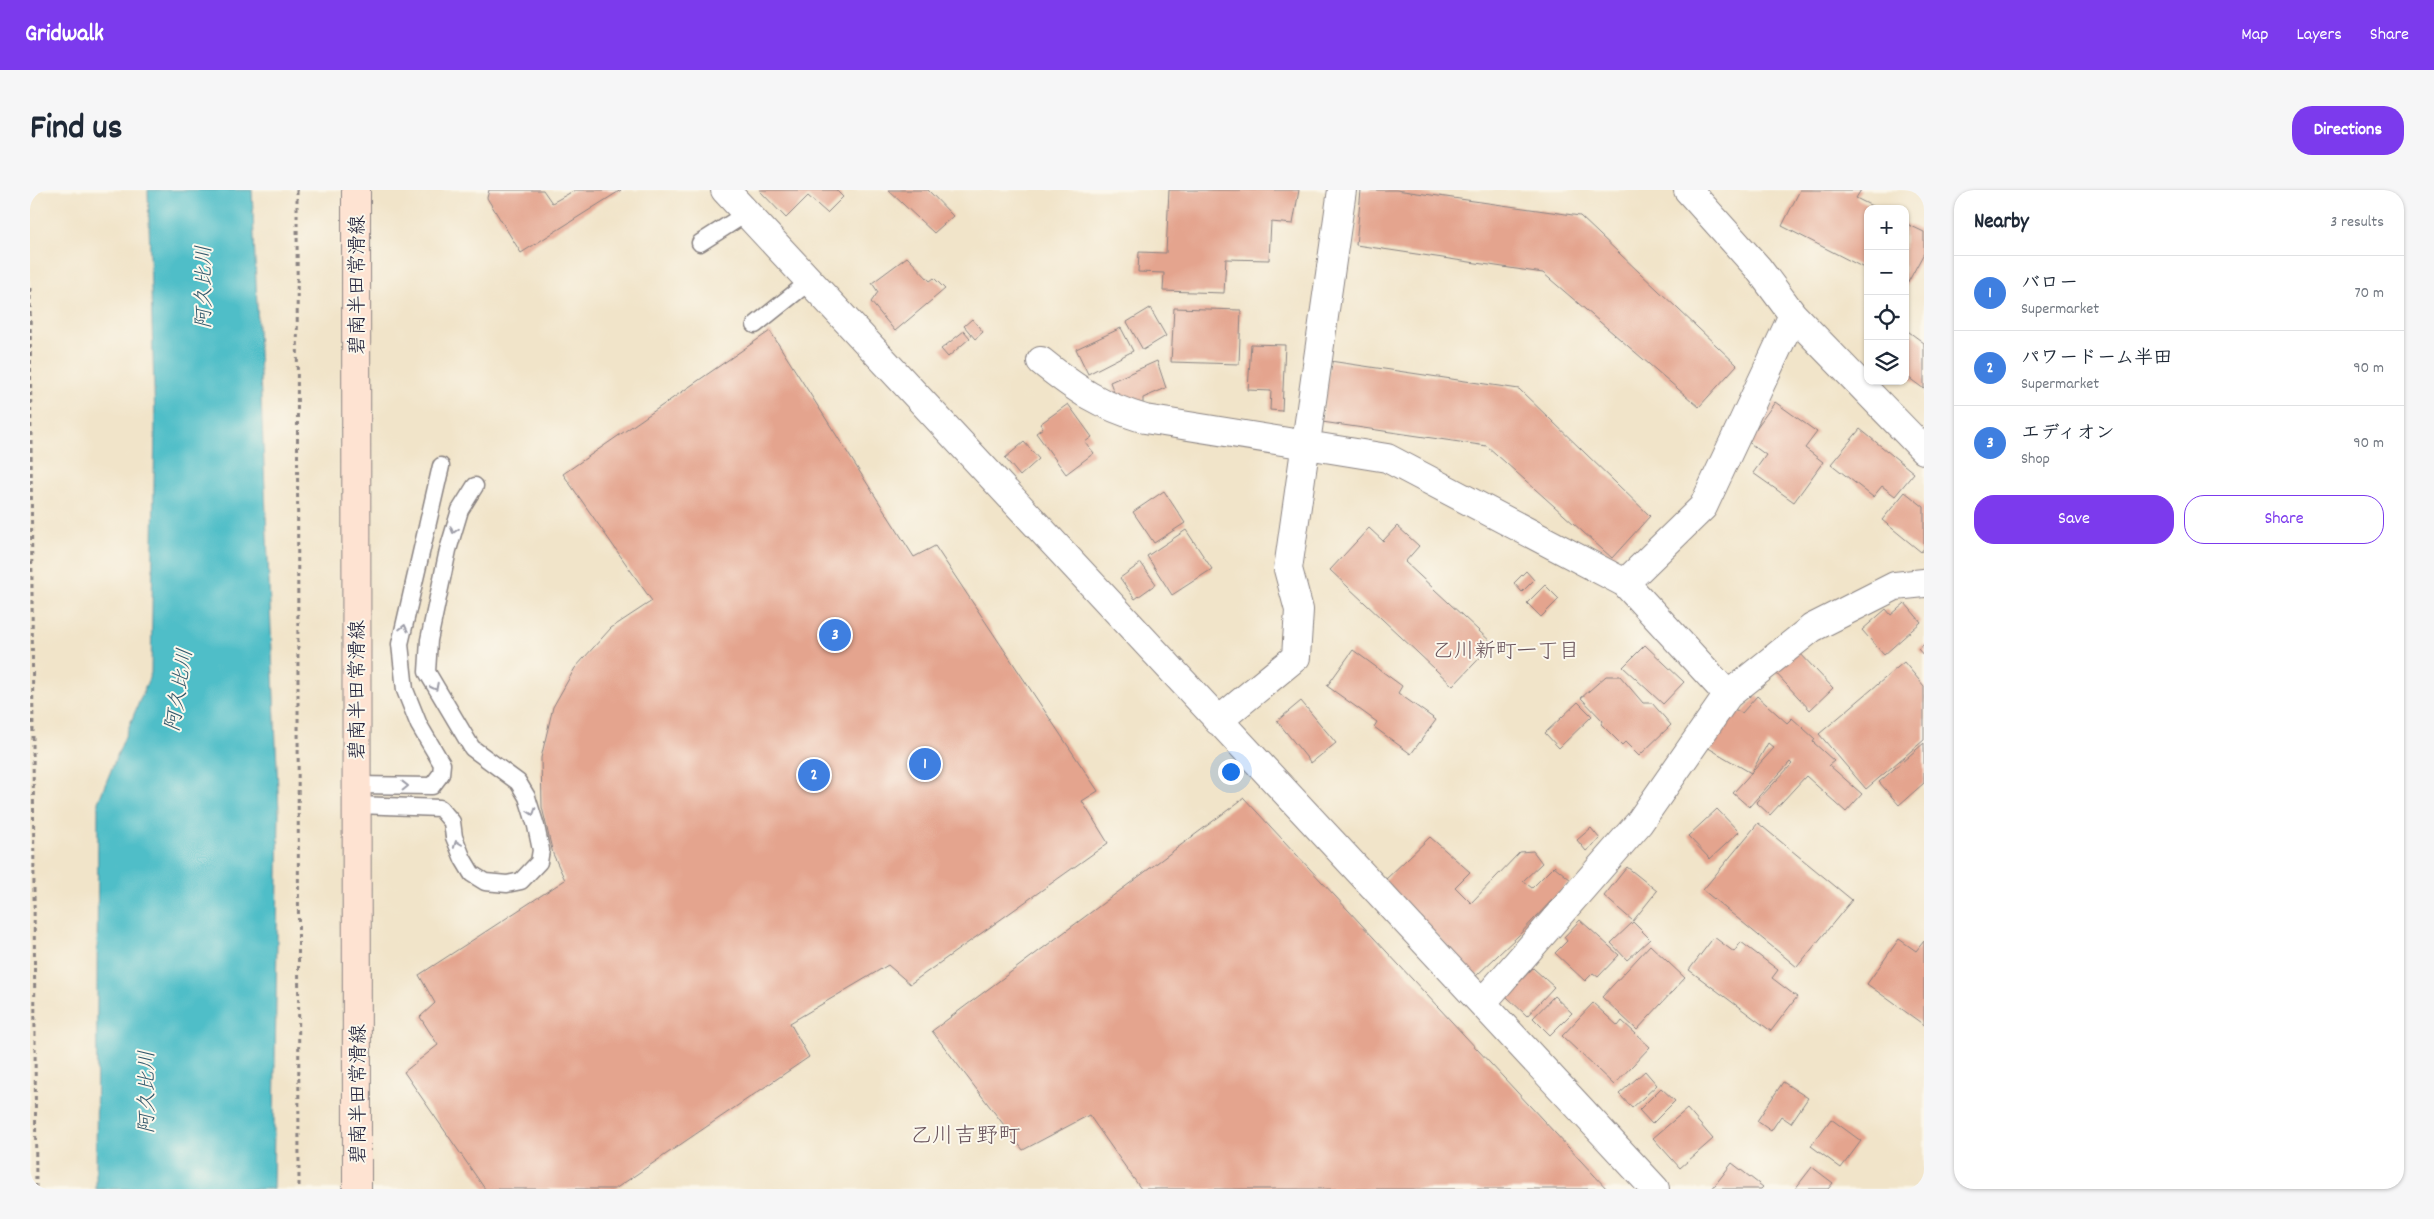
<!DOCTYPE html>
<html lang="en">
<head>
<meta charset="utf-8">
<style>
  body { margin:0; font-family:Dekko,"Klee One",sans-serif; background:#f6f6f7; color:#1f2937 }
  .controls { position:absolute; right:15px; top:15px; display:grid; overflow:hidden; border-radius:10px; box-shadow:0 1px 4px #0004 }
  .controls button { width:45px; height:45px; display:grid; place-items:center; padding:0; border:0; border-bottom:1px solid #e0e1e3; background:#fff; color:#1f2937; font:25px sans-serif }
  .you { position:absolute; left:1200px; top:581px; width:18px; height:18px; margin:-12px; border:4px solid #fff; border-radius:50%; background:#1a73e8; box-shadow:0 0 0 8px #1a73e833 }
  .badge { display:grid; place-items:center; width:32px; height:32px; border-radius:50%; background:#7c3aed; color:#fff; font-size:16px; font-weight:700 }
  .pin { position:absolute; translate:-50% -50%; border:2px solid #fff; box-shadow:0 1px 5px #0006 }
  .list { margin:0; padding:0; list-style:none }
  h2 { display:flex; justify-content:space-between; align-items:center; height:65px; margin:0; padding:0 20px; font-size:21px }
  h2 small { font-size:16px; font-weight:400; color:#747a83 }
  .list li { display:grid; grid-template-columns:32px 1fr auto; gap:15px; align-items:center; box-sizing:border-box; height:75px; padding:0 20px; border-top:1px solid #e0e1e3 }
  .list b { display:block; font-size:19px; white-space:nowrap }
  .list p { margin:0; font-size:16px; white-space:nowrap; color:#747a83 }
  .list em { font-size:16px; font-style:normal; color:#747a83 }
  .actions { display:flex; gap:10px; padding:15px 20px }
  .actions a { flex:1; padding:11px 0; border:1px solid #7c3aed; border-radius:20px; text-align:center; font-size:18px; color:#7c3aed }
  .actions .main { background:#7c3aed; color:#fff }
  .icon { flex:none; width:28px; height:28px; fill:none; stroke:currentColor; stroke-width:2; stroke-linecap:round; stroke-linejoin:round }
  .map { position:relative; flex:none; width:1894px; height:999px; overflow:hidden; border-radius:20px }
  header { display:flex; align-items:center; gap:30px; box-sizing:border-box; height:70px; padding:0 25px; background:#7c3aed; color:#fff }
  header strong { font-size:24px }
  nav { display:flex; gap:28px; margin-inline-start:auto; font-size:18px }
  .intro { display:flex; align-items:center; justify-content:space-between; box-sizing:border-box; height:120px; padding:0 30px }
  h1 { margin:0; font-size:35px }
  .button { padding:12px 22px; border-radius:20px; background:#7c3aed; color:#fff; font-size:18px; font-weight:700 }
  main { display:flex; gap:30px; padding:0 30px }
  aside { flex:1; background:#fff; border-radius:20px; box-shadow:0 1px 4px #0004 }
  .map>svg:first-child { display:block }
  .water { fill:#50bec8; stroke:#397082 }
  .building { fill:#e4a48e }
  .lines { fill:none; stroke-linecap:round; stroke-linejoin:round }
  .lane-casing { stroke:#8a8382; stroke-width:19 }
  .street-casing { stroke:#8a8382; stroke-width:30 }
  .secondary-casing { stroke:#8a8382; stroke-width:30 }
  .path { stroke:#8a8382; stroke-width:3; stroke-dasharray:4 4; stroke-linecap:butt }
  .lane { stroke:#fff; stroke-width:16 }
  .street { stroke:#fff; stroke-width:28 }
  .secondary { stroke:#fee3d2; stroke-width:28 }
  .oneway { stroke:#9c9ca7 }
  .labels { text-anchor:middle; stroke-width:4; stroke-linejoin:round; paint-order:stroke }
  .street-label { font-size:20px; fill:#22223b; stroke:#fbf7ec }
  .water-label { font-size:21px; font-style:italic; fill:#32596c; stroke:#fbf7ec }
  .neighbourhood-label { font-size:21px; fill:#665058; stroke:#fbf7ec }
  .quarter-label { font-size:22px; fill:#665058; stroke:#fbf7ec }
</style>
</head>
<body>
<header>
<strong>Gridwalk</strong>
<nav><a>Map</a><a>Layers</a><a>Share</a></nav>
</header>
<div class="intro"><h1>Find us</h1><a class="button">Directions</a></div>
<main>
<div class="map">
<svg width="1894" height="999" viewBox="0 0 1894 999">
  <rect width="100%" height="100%" fill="#fbf7ec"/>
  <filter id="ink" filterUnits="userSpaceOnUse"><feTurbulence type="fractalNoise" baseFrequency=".02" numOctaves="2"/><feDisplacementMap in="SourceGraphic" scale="10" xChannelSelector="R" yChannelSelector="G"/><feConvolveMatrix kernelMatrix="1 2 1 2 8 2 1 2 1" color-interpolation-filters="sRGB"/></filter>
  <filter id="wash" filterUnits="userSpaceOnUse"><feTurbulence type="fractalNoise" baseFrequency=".0096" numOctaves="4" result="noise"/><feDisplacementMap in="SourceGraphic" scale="20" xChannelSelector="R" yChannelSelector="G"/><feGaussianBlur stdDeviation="1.12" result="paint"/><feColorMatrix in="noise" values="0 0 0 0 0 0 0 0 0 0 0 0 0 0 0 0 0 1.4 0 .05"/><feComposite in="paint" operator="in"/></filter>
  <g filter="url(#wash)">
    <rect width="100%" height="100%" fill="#f1e4c9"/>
    <path class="water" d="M118,0H222L249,623L243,999H66L68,612L121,483L125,231Z"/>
    <g id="blocks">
      <path class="building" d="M459,0H513L522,13L545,0H591L491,63L457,8Z
        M729,0H806L813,7L797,23L778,6L756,28Z
        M858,0H898L923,26L904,43Z
        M1139,0H1269L1263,34L1241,32L1239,70L1196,69L1194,103L1133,101L1134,83L1108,82L1109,62L1136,63Z
        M1331,0H1366L1550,26L1707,175L1669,217L1513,83L1326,55Z
        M1770,0H1831L1826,8L1848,19H1838V80L1752,36Z
        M1875,33L1894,42V63L1875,98Z
        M877,67L900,91L904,88L915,99L865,141L841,112L848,102L842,93Z
        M1120,118L1136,146L1113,160L1097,132Z
        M1144,118L1211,120L1209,174L1141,172Z
        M942,129L953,142L945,149L934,136Z
        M1091,138L1103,161L1058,184L1046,159Z
        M1875,139L1894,153V199L1875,185Z
        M740,141L884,367L905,356L1068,601L1052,611L1078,653L880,794L858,775L760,833L779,867L585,999H455L374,882L408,855L390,827L405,813L389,785L535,690L523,664L512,617L511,568L523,517L545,478L581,438L622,411L533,284Z
        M934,141L940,148L918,167L911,159Z
        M1221,154L1255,155L1252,221L1240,220L1241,201L1218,200Z
        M1127,171L1136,198L1113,208V219L1089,216L1080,192Z
        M1300,171L1489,199L1620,326L1582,368L1457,256L1292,232Z
        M1745,212L1787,242L1775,258L1793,272L1764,312L1723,283L1736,265L1717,251Z
        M1038,214L1062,247L1055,252L1064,263L1036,284L1006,243L1013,238L1010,234Z
        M1830,239L1884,283L1865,306L1852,296L1843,307L1801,274Z
        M994,252L1009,269L990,286L975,268Z
        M1134,301L1155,333L1124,353L1103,322Z
        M1875,302L1894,317V358L1891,362L1852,330Z
        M1367,336L1389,356L1375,372L1463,454L1423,496L1300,380L1339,338L1353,351Z
        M1156,340L1182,379L1142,405L1117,366Z
        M1111,373L1126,394L1105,409L1090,388Z
        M1496,381L1504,390L1492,402L1484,393Z
        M1515,395L1529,409L1511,427L1497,413Z
        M1875,413L1891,432L1854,465L1832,440L1856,419L1861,425Z
        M1894,454V466L1888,459Z
        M1615,455L1654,492L1633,514L1593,477Z
        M1323,460L1372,496L1368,503L1406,530L1381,564L1344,537L1347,532L1297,496Z
        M1768,461L1803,498L1780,520L1745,482Z
        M1874,472L1894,496V550L1836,599L1789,544Z
        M1576,486H1590L1613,513H1622L1641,535L1609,566L1595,552L1592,555L1571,534L1573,531L1551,508Z
        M1727,506L1757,533L1762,528L1785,549L1783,552L1804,571L1799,575L1832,604L1816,622L1776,586L1740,625L1726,612L1762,574L1760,572L1719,617L1703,603L1744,558L1738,553L1721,583L1675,556L1698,516L1712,523Z
        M1271,511L1306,553L1281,573L1247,531Z
        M1548,512L1562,526L1529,558L1515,543Z
        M1894,553V593L1869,615L1849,592Z
        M1214,608L1577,999H1111L1059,925L993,960L902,841Z
        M1687,619L1709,642L1680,669L1658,646Z
        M1728,633L1822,710L1767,777L1673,700Z
        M1561,638L1570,649L1556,661L1547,650Z
        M1400,647L1440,682L1425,697L1441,713L1490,662L1503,661L1512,673L1493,691L1502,698L1524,676L1541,690L1488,746L1446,786L1354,691Z
        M1597,677L1627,701L1603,731L1574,706Z
        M1550,730L1589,765L1568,787L1563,783L1555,791L1525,763L1537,751L1534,747Z
        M1603,732L1620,749L1597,770L1581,753Z
        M1684,747L1704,762L1711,752L1748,780L1742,788L1767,807L1741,841L1659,780Z
        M1869,749L1886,761L1894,751V835L1837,794Z
        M1620,755L1655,788L1607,840L1572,807Z
        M1503,778L1524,797L1497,826L1476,806Z
        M1524,806L1542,823L1520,845L1503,828Z
        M1563,813L1588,836L1592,831L1620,857L1584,895L1532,846Z
        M1615,881L1627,895L1602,918L1589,904Z
        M1753,892L1778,908L1761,933L1751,926L1741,941L1727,931Z
        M1631,898L1645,911L1622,934L1609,920Z
        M1657,919L1683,949L1650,978L1623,948Z
        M1801,929L1831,951L1811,978L1781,956Z
        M1702,973L1733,997L1731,999H1682Z
        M1782,977L1803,993L1798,999H1765Z"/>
    </g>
  </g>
  <g filter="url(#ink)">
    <use href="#blocks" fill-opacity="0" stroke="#8a8382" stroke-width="1"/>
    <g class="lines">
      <defs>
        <path id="lane" d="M670,53L717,23
          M725,135L780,91
          M326,595L402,596L411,584L412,574L389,535L375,500L370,454L411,276
          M327,615L410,618L422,632L424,647L433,669L442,684L455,692L477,694L491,691L509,672L511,660L506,636L497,607L488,592L442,558L397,482L399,450L418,360L430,320L445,296"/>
        <path id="street" d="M695,0L1625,999
          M1658,0L1728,78L1763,125L1894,260
          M1011,171C1047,200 1069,215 1115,229L1357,268L1595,393L1698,505
          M1595,393L1673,317L1763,125
          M1188,531L1266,467L1269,420L1258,379L1312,0
          M1453,812L1609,633L1698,505L1782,438L1865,396L1894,393"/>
        <path id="secondary" d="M326,0L327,999"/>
      </defs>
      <use href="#lane" class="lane-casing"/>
      <use href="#street" class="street-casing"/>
      <use href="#secondary" class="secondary-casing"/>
      <path class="path" d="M267,0L269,999
        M0,98L6,999"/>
      <use href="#lane" class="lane"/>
      <use href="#street" class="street"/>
      <use href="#secondary" class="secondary"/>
    </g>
    <defs><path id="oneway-chevron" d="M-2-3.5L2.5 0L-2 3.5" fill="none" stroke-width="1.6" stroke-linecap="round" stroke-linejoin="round" transform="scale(1.25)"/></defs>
    <g class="oneway">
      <use href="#oneway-chevron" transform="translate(424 340) rotate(106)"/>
      <use href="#oneway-chevron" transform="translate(374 438) rotate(-77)"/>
      <use href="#oneway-chevron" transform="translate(405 497) rotate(63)"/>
      <use href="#oneway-chevron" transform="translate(375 596) rotate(-1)"/>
      <use href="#oneway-chevron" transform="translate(502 622) rotate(72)"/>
      <use href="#oneway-chevron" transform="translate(427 654) rotate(-111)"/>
    </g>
  </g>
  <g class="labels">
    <g class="street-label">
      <text transform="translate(326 95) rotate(-90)" y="7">碧南半田常滑線</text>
      <text transform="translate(326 500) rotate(-90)" y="7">碧南半田常滑線</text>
      <text transform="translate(327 904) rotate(-90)" y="7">碧南半田常滑線</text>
    </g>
    <g class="water-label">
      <text transform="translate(173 97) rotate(-90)" y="7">阿久比川</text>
      <text transform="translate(148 500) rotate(-81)" y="7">阿久比川</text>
      <text transform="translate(116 902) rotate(-90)" y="7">阿久比川</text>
    </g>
    <g class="neighbourhood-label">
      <text x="1476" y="467">乙川新町一丁目</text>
    </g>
    <g class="quarter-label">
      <text x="935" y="952">乙川吉野町</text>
    </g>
  </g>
</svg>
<div class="controls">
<button>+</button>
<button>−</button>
<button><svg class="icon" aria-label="locate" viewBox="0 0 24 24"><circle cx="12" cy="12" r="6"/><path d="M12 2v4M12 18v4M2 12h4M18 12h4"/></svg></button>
<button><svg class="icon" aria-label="layers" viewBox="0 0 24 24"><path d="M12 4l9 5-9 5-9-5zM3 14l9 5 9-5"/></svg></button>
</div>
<div class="you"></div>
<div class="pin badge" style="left:895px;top:574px;background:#3f7fe0">1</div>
<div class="pin badge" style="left:784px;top:585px;background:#3f7fe0">2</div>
<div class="pin badge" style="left:805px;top:445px;background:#3f7fe0">3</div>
</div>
<aside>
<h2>Nearby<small>3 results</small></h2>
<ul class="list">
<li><span class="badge" style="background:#3f7fe0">1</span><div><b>バロー</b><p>Supermarket</p></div><em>70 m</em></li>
<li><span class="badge" style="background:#3f7fe0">2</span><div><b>パワードーム半田</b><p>Supermarket</p></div><em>90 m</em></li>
<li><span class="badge" style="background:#3f7fe0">3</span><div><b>エディオン</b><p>Shop</p></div><em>90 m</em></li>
</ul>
<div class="actions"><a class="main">Save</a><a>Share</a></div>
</aside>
</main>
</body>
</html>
